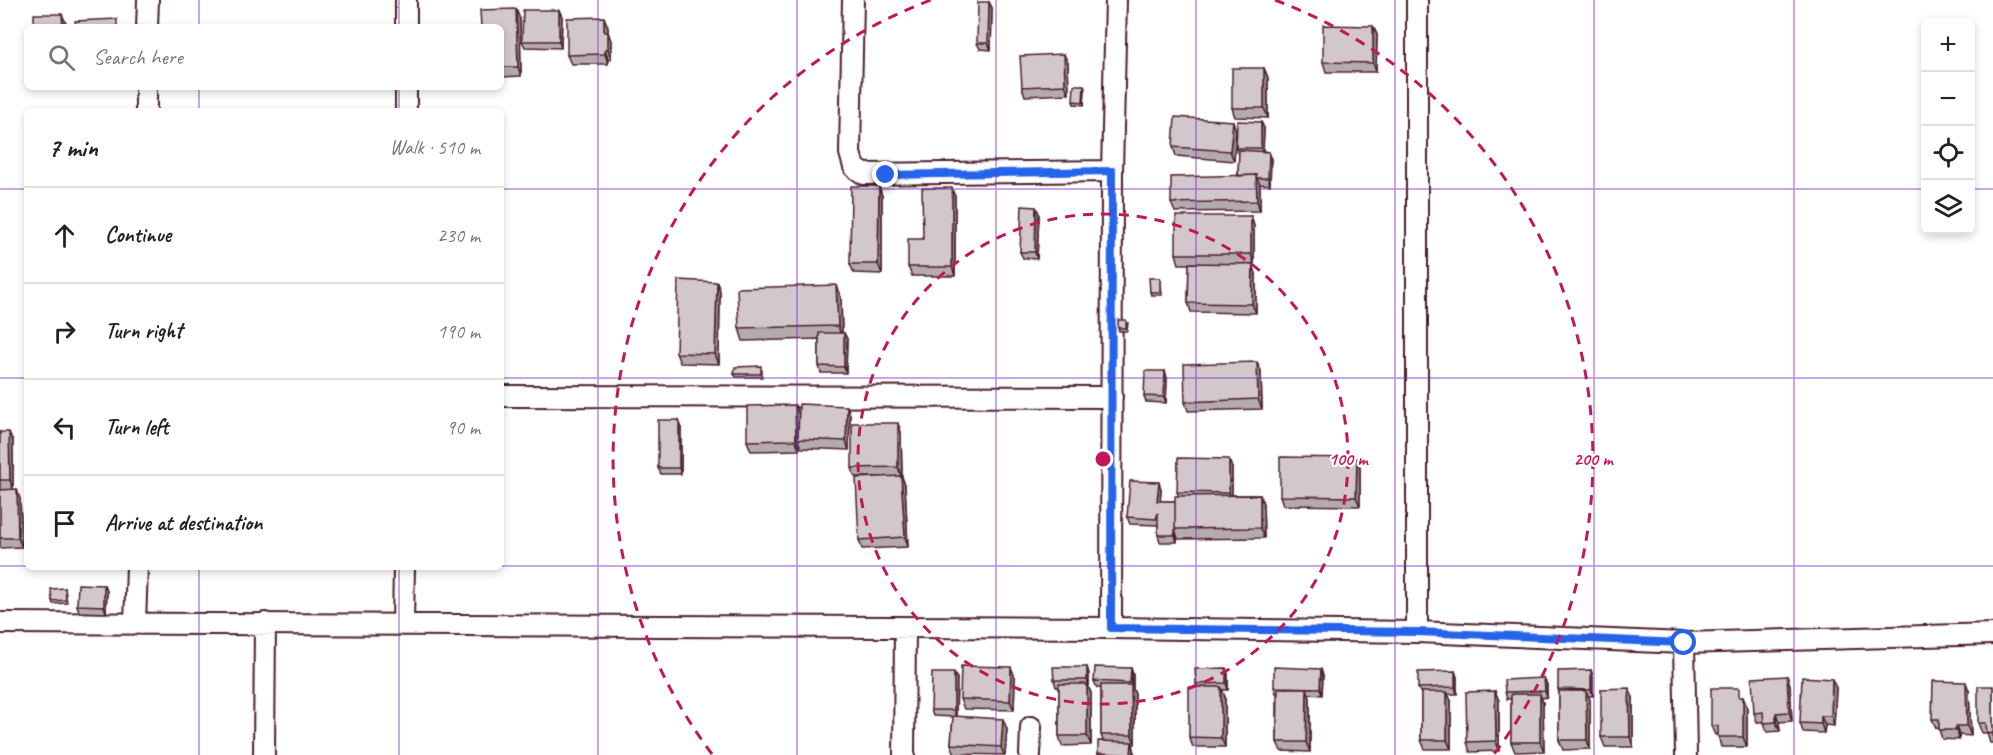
<!DOCTYPE html>
<html lang="en">
<head>
<meta charset="utf-8">
<style>
  body { margin:0; font-family:Caveat,sans-serif; background:#f6f6f6; color:#222 }
  .controls { position:absolute; right:18px; top:18px; display:grid; overflow:hidden; border-radius:9px; box-shadow:0 3px 9px #0003 }
  .controls button { width:54px; height:54px; display:grid; place-items:center; padding:0; border:0; border-bottom:2px solid #e0e0e0; background:#fff; color:#222; font:30px sans-serif }
  .stop { position:absolute; width:18px; height:18px; margin:-14px; border:4px solid #2563eb; border-radius:50%; background:#fff }
  .stop.end { background:#2563eb; border-color:#fff; box-shadow:0 2px 6px #0008 }
  .list { margin:0; padding:0; list-style:none }
  h2 { display:flex; justify-content:space-between; align-items:center; height:78px; margin:0; padding:0 24px; font-size:26px }
  h2 small { font-size:20px; font-weight:400; color:#767676 }
  .list li { display:grid; grid-template-columns:39px 1fr auto; gap:18px; align-items:center; box-sizing:border-box; height:96px; padding:0 24px; border-top:2px solid #e0e0e0 }
  .list b { display:block; font-size:22px; white-space:nowrap }
  .list em { font-size:20px; font-style:normal; color:#767676 }
  .icon { flex:none; width:33px; height:33px; fill:none; stroke:currentColor; stroke-width:2; stroke-linecap:round; stroke-linejoin:round }
  .map { position:relative; flex:none; width:1993px; height:755px; overflow:hidden }
  .search { position:absolute; background:#fff; box-shadow:0 3px 9px #0003; left:24px; top:24px; width:480px; height:66px; display:flex; align-items:center; gap:15px; box-sizing:border-box; padding:0 21px; border-radius:9px; color:#767676; font-size:22px }
  .panel { position:absolute; background:#fff; box-shadow:0 3px 9px #0003; left:24px; top:108px; width:480px; height:462px; border-radius:9px }
  .map>svg:first-child { display:block }
  .lines { fill:none; stroke-linecap:round; stroke-linejoin:round }
  .street-casing { stroke:#4a1f2b; stroke-width:24 }
  .street { stroke:#fff; stroke-width:20 }
  .wall { fill:#b5abaf; stroke:#4a1f2b; stroke-width:1.5 }
  .shaded-wall { fill:#938b8e; stroke:#4a1f2b; stroke-width:1.5 }
  .building { fill:#d2c7cb; stroke:#4a1f2b; stroke-width:1.5 }
  .route { stroke:#2563eb; stroke-width:8 }
  .grid { fill:none; stroke:#7b2cbf; stroke-width:1.5; stroke-opacity:0.55 }
  .ring { fill:none; stroke:#c2185b; stroke-width:3; stroke-dasharray:10 8 }
  .centre { fill:#c2185b; stroke:#fff; stroke-width:3 }
  .ring-label { font-size:18px; text-anchor:middle; font-weight:bold; fill:#c2185b; stroke:#fff; stroke-width:4.5; stroke-linejoin:round; paint-order:stroke }
</style>
</head>
<body>
<div class="map">
<svg width="1993" height="755" viewBox="0 0 1993 755">
  <rect width="100%" height="100%" fill="#fff"/>
  <filter id="ink" filterUnits="userSpaceOnUse"><feTurbulence type="fractalNoise" baseFrequency=".0167" numOctaves="2"/><feDisplacementMap in="SourceGraphic" scale="12" xChannelSelector="R" yChannelSelector="G"/><feConvolveMatrix kernelMatrix="1 2 1 2 8 2 1 2 1" color-interpolation-filters="sRGB"/></filter>
  <g filter="url(#ink)">
    <g class="lines">
      <defs>
        <path id="street" d="M853,0L850,153L854,167L864,174L1112,171
          M147,27L148,0
          M406,27V0
          M146,111V87
          M406,111V87
          M501,396L1112,397
          M0,623L1111,628L1417,632L1684,643L1993,634
          M135,623L137,567
          M403,624L404,567
          M1111,628L1112,171L1116,0
          M1417,632V0
          M1684,643L1686,755
          M264,755L265,623
          M904,755L905,628
          M1030,755L1031,727"/>
      </defs>
      <use href="#street" class="street-casing"/>
      <use href="#street" class="street"/>
    </g>
    <path class="wall" d="M989,2L992,8L991,50L980,49L977,43Z
      M559,10L562,17L561,48L525,47L522,41Z
      M520,19L521,76L501,77V27Z
      M1373,26L1377,35L1376,72H1326L1323,62Z
      M608,27V32L611,41V59H608V64H571L567,55Z
      M1068,63L1069,94L1025,96L1022,87Z
      M1264,68L1268,78V118L1235,117L1232,108Z
      M1085,88L1084,105L1074,104L1073,101Z
      M1261,122L1264,128L1263,151L1269,152L1271,158L1270,185L1260,184V211L1175,212L1171,203L1238,176L1239,154L1236,148V133L1234,161L1176,156L1173,147L1236,131Z
      M879,186L882,196V274L854,273L850,264Z
      M955,197V276H912L908,267L923,239Z
      M1039,213L1037,259L1023,258L1020,252Z
      M1251,216L1254,226V264H1230H1253L1256,274V313L1191,312L1188,303L1189,264H1179L1176,254Z
      M1160,278L1161,281L1162,295H1151L1150,292Z
      M717,282L720,291L719,364L680,363L676,353Z
      M841,298L842,333H844L847,339L846,373H821L819,366V339L743,341L739,328Z
      M1128,323L1127,331H1119L1118,328Z
      M762,370V377H736L734,374Z
      M1165,371L1167,378L1166,403L1146,402L1144,396Z
      M1261,371L1262,409L1188,411L1185,402Z
      M799,415H850L849,450L801,448L799,443V450L751,451L747,441Z
      M679,420L681,426V474H661L658,468Z
      M0,432L13,441V489L20,499L22,547L0,548Z
      M901,432L902,477L905,485L908,547L862,549L859,540L880,477H855L852,468Z
      M1360,467V506L1283,505L1280,496Z
      M1232,468V495H1260L1263,504L1264,538L1178,539L1177,535V542H1160L1158,535V525L1130,524L1127,517L1161,489L1160,501H1175L1179,496L1177,492Z
      M104,585L107,591L106,613L79,612L77,605Z
      M65,588L67,603L53,604L52,601Z
      M1087,667L1089,674V686H1088L1091,693V745L1062,746L1059,736V687H1056L1054,680Z
      M1131,668L1133,675V689L1135,694V744H1133L1134,749V755H1098V753L1103,741L1101,735V688H1097L1094,681Z
      M1591,670L1593,677V696H1588L1590,700V749L1563,750L1559,740V693L1558,689Z
      M1455,671L1457,677V694H1448L1451,701V749H1425L1421,740V694L1418,688Z
      M1228,674V690H1222L1225,697V747H1193L1189,737L1197,687L1196,684Z
      M1323,675L1322,695L1309,694L1310,698V752L1281,751L1277,742V693H1276L1274,687Z
      M1787,676L1790,685L1792,721L1779,722L1780,731L1767,732L1764,722H1757L1754,713Z
      M1015,677L1014,710L964,709L960,699Z
      M1544,678L1547,685V697L1541,698L1543,703L1544,751L1515,752L1511,742V699H1507L1505,692Z
      M957,679L956,716L1007,729L1005,755L955,754L951,744L953,717L933,716L931,710Z
      M1993,686V743H1990L1987,733H1982L1978,723Z
      M1836,688L1834,726L1825,725L1824,733L1803,732L1800,723Z
      M1495,691L1499,701V751L1470,752L1467,742Z
      M1969,691L1971,736L1959,735V740L1942,739L1939,729L1936,728L1932,719Z
      M1742,697L1747,707V747H1721L1718,735H1715L1711,726Z
      M1633,698V747H1605L1601,737Z"/>
    <path class="shaded-wall" d="M989,2L992,8L991,50L988,43Z
      M516,9L520,19L521,76L518,67Z
      M559,10L562,17L561,48L559,41Z
      M62,14L66,23V27H63Z
      M604,17L608,27V32L611,41V59L608,49L604,32Z
      M1373,26L1377,35L1376,72L1373,63Z
      M605,49L608,59V64L605,54Z
      M1064,54L1068,63L1069,94L1065,85Z
      M1264,68L1268,78V118L1264,108Z
      M1084,85L1085,88L1084,105L1083,102Z
      M1233,121L1236,131L1234,161L1230,151Z
      M1261,122L1264,128L1263,155L1261,148Z
      M1269,152L1271,158L1270,185L1268,178Z
      M1256,175L1260,185V211L1257,201Z
      M879,186L882,196V274L878,264Z
      M952,188L955,197V276L952,267Z
      M1036,207L1039,213L1037,259L1035,252Z
      M1251,216L1254,226V264L1251,254Z
      M1253,264L1256,274V313L1252,304Z
      M717,282L720,291L719,364L715,354Z
      M836,285L841,298L842,338L838,326Z
      M844,333L847,339L846,373L844,367Z
      M1257,362L1261,371L1262,409L1258,399Z
      M1165,371L1167,378L1166,403L1164,397Z
      M795,405L799,415L798,439L799,443V450L796,440Z
      M847,406L850,415L849,450L846,441Z
      M679,420L681,426V474L679,468Z
      M898,423L901,432L902,477L905,485L908,547L905,537L901,476L898,467Z
      M9,432L13,441V489L10,480Z
      M1357,458L1360,467V506L1356,497Z
      M1229,459L1232,468V502L1229,493Z
      M1159,482L1161,489L1160,508L1157,501Z
      M17,489L20,499L22,547L18,538Z
      M1260,495L1263,504L1264,538L1260,528Z
      M1175,501V529L1177,535V542L1175,535Z
      M104,585L107,591L106,613L104,606Z
      M1011,667L1015,677L1014,710L1010,701Z
      M1087,667L1089,674V686L1087,680Z
      M1131,668L1133,675V689L1135,694V744L1132,735Z
      M1226,668L1228,674V690L1226,683Z
      M1321,669L1323,675L1322,695L1320,688Z
      M1591,670L1593,677V696L1591,690Z
      M1455,671L1457,677V694L1455,687Z
      M954,673L957,679L956,717L954,710Z
      M1787,676L1790,685L1792,721L1789,712Z
      M1544,678L1547,685V697L1545,691Z
      M1832,679L1836,688L1834,726L1831,716Z
      M1966,682L1969,691L1971,736L1967,726Z
      M1087,684L1091,693V745L1087,736Z
      M1221,687L1225,697V747L1221,738Z
      M1307,688L1310,698V752L1306,742Z
      M1629,688L1633,698V747L1630,737Z
      M1495,691L1499,701V751L1496,741Z
      M1586,691L1590,700V749L1587,740Z
      M1447,692L1451,701V749L1447,740Z
      M1540,694L1543,703L1544,751L1540,742Z
      M1743,697L1747,707V747L1743,737Z
      M1776,713L1779,722L1780,731L1776,722Z
      M1821,716L1825,725L1824,733L1821,724Z
      M1003,719L1007,729L1005,755H1004L1001,747Z
      M1956,726L1959,735V740L1956,730Z
      M1132,742L1134,749V755H1131Z"/>
    <path class="building" d="M978,2H989L988,43H977Z
      M516,9L518,67H501V27H481L480,10Z
      M523,10H559V41H522Z
      M34,14H62L63,27H34Z
      M604,17V32H608V49H605V54L567,55V18Z
      M117,19V27H76L75,21Z
      M1323,25L1373,26V63L1323,62Z
      M1064,54L1065,85L1022,87L1020,56Z
      M1232,68H1264V108H1232Z
      M1074,85H1084L1083,102L1073,101Z
      M1175,117L1233,121L1230,151L1173,147Z
      M1237,121L1261,122V148H1236Z
      M1239,150L1269,152L1268,178H1257L1256,175L1238,176Z
      M1256,175L1257,201L1171,203V177Z
      M851,186H879L878,264H850Z
      M922,188H952V267H908V239H923Z
      M1022,206L1036,207L1035,252H1020Z
      M1176,216H1251V254H1176Z
      M1189,263L1253,264L1252,304L1188,303Z
      M1149,278H1160V292H1150Z
      M678,280L717,282L715,354L676,353Z
      M836,285L838,326L739,328L737,288Z
      M1118,320H1126V328H1118Z
      M819,333H844V367L819,366Z
      M1257,362L1258,399L1185,402L1184,364Z
      M761,366V374H734L735,367Z
      M1145,371H1165L1164,397L1144,396Z
      M799,404L847,406L846,441L798,439Z
      M795,405L796,440L747,441V406Z
      M658,420H679V468H658Z
      M852,423H898V467L852,468Z
      M0,432H9L10,480H0Z
      M1280,457L1357,458L1356,497L1280,496Z
      M1178,458L1229,459V493L1177,492Z
      M901,476L905,537L859,540L856,478Z
      M1130,481L1159,482L1157,501H1175V535H1158V513L1156,519L1127,517Z
      M17,489L18,538H0V490Z
      M1260,495V528L1175,529V496Z
      M78,584L104,585V606L77,605Z
      M65,588L66,600L52,601L51,589Z
      M961,666L1011,667L1010,701L960,699Z
      M1053,667H1087V680H1054Z
      M1095,667L1131,668L1130,683L1094,681Z
      M1274,667L1321,669L1320,688L1274,687Z
      M1226,668V683L1196,684L1195,669Z
      M1591,670V690L1558,689V671Z
      M1455,671V687L1418,688V672Z
      M932,673H954V710H931Z
      M1787,676L1789,712L1776,713V722L1764,723L1763,712L1754,713L1752,678Z
      M1802,677L1832,679L1831,716H1821V724L1800,723Z
      M1544,678L1545,691L1505,692L1504,680Z
      M1933,681L1966,682L1967,726H1956V730H1939V719H1932Z
      M1059,684H1087V736H1059Z
      M1101,685H1131L1132,735H1101Z
      M1978,686H1993V733L1987,734L1986,723H1978Z
      M1189,687H1221V738L1189,737Z
      M1278,688H1307L1306,742H1277Z
      M1629,688L1630,737H1601V689Z
      M1711,688H1739V697H1743V737H1718V726H1711Z
      M1495,691L1496,741L1467,742L1466,692Z
      M1559,691H1586L1587,740H1559Z
      M1421,692H1447V740H1421Z
      M1511,694H1540V742H1511Z
      M953,716L1003,719L1001,747L951,744Z
      M1098,741L1132,742L1131,755L1098,753Z"/>
  </g>
  <g class="lines" filter="url(#ink)">
    <path class="route" d="M886,175L1112,171L1111,628L1417,632L1684,643"/>
  </g>
  <path class="grid" d="M199,0V27M399,0V27M598,0V755M797,0V755M996,0V755M1196,0V755M1395,0V755M1594,0V755M1794,0V755M199,87V111M399,87V111M0,189H27M501,189H1926M1970,189H1993M0,378H27M501,378H1993M0,566H27M501,566H1993M199,567V755M399,567V755"/>
  <g class="ring">
    <circle cx="1103" cy="459" r="245"/>
    <path d="M712 754A490 490 0 0 1 931 0M1275 0A490 490 0 0 1 1494 754"/>
  </g>
  <circle cx="1103" cy="459" r="9" class="centre"/>
  <g class="ring-label">
    <text x="1348" y="465">100 m</text>
    <text x="1593" y="465">200 m</text>
  </g>
</svg>
<div class="controls">
<button>+</button>
<button>−</button>
<button><svg class="icon" aria-label="locate" viewBox="0 0 24 24"><circle cx="12" cy="12" r="6"/><path d="M12 2v4M12 18v4M2 12h4M18 12h4"/></svg></button>
<button><svg class="icon" aria-label="layers" viewBox="0 0 24 24"><path d="M12 4l9 5-9 5-9-5zM3 14l9 5 9-5"/></svg></button>
</div>
<div class="stop" style="left:1684px;top:643px"></div>
<div class="stop end" style="left:886px;top:175px"></div>
<div class="search"><svg class="icon" aria-label="search" viewBox="0 0 24 24"><circle cx="10" cy="10" r="6"/><path d="M15 15l6 6"/></svg>Search here</div>
<section class="panel">
<h2>7 min<small>Walk · 510 m</small></h2>
<ul class="list">
<li><svg class="icon" aria-label="ahead" viewBox="0 0 24 24"><path d="M12 20V5M6 11l6-6 6 6"/></svg><div><b>Continue</b></div><em>230 m</em></li>
<li><svg class="icon" aria-label="right" viewBox="0 0 24 24"><path d="M7 20v-9h11M14 6l5 5-5 5"/></svg><div><b>Turn right</b></div><em>190 m</em></li>
<li><svg class="icon" aria-label="left" viewBox="0 0 24 24"><path d="M17 20v-9H6M10 6l-5 5 5 5"/></svg><div><b>Turn left</b></div><em>90 m</em></li>
<li><svg class="icon" aria-label="arrive" viewBox="0 0 24 24"><path d="M6 21V4h12l-3 4 3 4H6"/></svg><div><b>Arrive at destination</b></div></li>
</ul>
</section>
</div>
</body>
</html>
